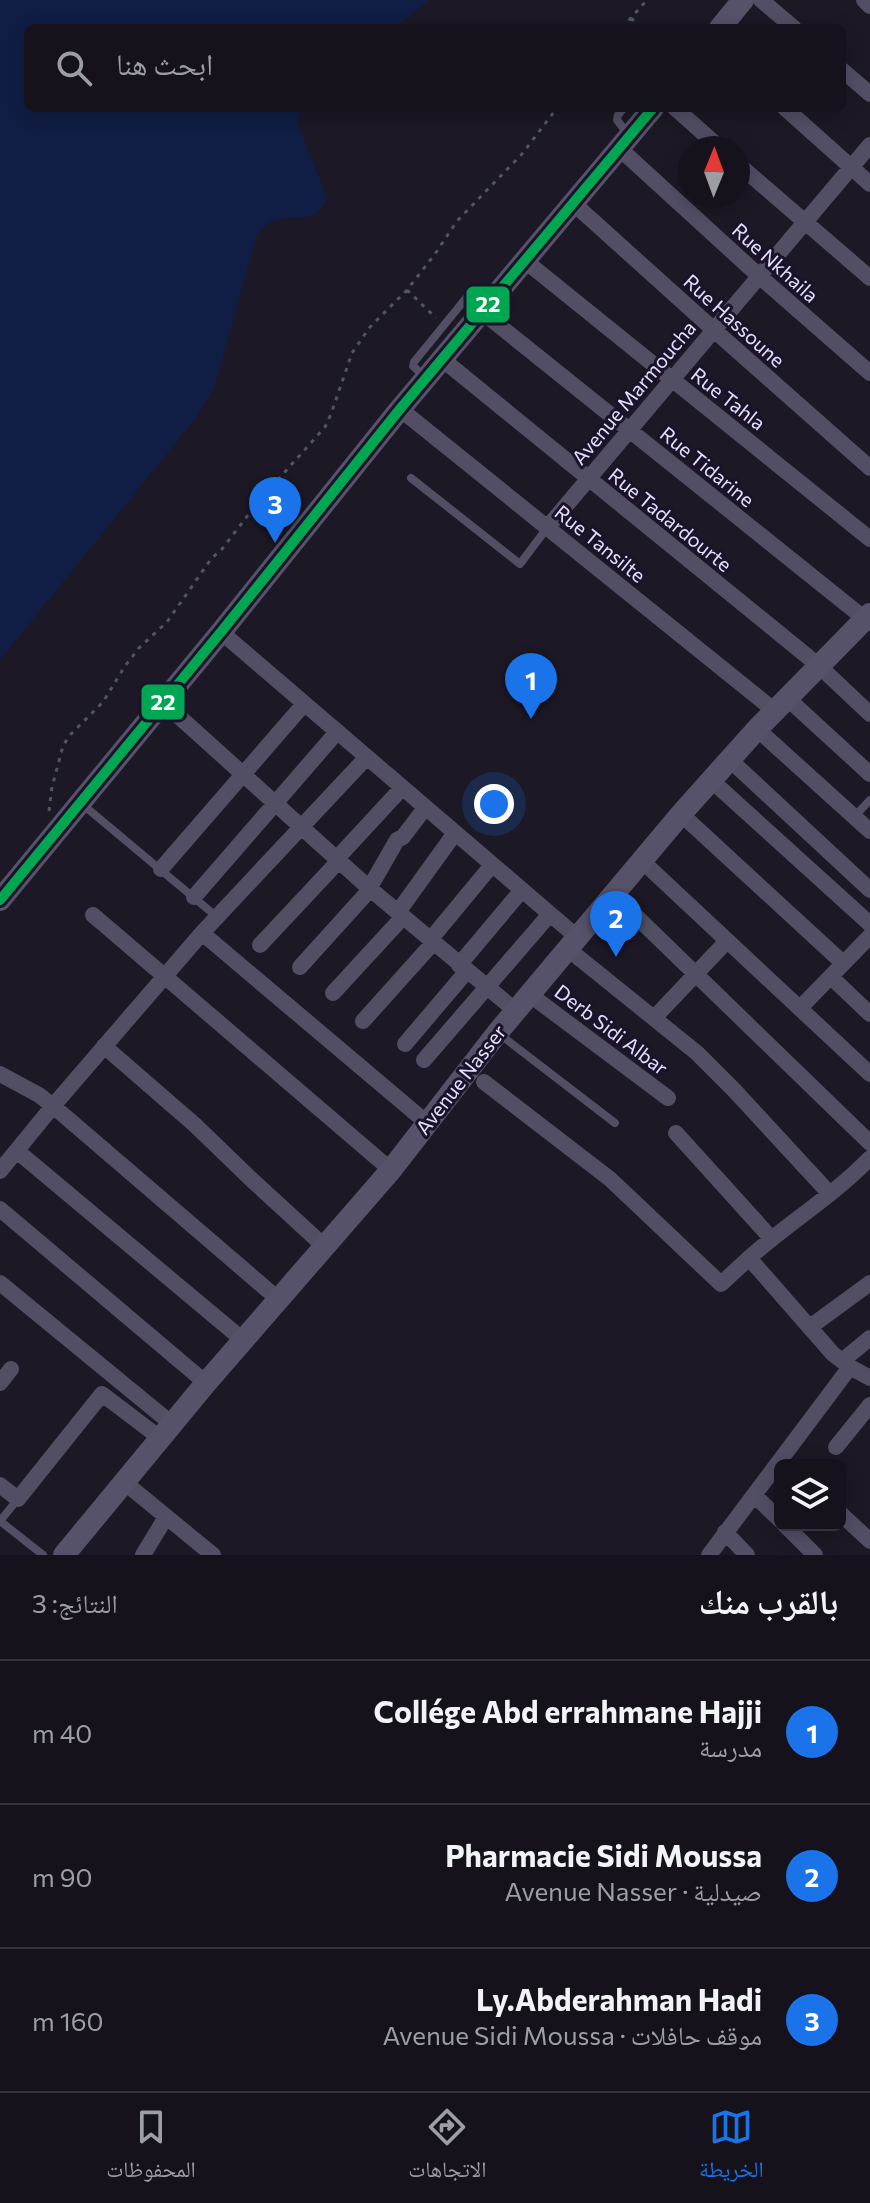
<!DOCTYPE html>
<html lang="ar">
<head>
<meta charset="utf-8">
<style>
  body { margin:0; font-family:Commissioner,"Noto Naskh Arabic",sans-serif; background:#1e1b25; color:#f1f3f6; direction:rtl }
  .controls { position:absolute; right:24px; bottom:24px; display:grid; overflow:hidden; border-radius:12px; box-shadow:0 4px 20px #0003 }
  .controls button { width:72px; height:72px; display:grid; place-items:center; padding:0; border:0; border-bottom:2px solid #34323b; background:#15121c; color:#f1f3f6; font:40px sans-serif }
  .compass { position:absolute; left:678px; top:136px; width:72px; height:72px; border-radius:50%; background:#15121c; box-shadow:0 4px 20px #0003; rotate:1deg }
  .you { position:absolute; left:494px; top:804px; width:28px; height:28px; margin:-20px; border:6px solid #fff; border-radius:50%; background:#1a73e8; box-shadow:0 0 0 12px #1a73e833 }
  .badge { display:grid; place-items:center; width:52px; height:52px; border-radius:50%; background:#1a73e8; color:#fff; font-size:26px; font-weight:700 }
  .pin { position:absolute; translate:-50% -66px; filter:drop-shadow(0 2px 4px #0008) }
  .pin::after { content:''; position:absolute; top:42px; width:28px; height:24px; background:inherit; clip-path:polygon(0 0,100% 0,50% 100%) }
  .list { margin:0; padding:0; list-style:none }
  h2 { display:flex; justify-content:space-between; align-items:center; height:104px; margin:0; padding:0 32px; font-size:34px }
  h2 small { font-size:26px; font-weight:400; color:#9d9ea3 }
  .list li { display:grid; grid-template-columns:52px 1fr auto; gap:24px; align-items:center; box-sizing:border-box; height:144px; padding:0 32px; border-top:2px solid #34323b }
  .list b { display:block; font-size:30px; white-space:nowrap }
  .list p { margin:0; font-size:26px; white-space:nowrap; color:#9d9ea3 }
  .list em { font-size:26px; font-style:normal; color:#9d9ea3 }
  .icon { flex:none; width:44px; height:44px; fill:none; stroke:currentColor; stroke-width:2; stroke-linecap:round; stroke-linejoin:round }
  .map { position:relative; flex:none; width:870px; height:1555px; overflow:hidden; direction:ltr }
  .search { position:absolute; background:#15121c; box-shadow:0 4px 20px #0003; left:24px; right:24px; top:24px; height:88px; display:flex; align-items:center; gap:20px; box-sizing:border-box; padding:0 28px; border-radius:12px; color:#9d9ea3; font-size:30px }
  .sheet { height:536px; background:#15121c }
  nav { display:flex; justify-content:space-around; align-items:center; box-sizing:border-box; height:112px; border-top:2px solid #34323b; background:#15121c; font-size:22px; color:#9d9ea3 }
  nav a { display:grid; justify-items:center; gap:4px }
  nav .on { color:#1a73e8 }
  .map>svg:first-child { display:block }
  .water { fill:#101d44 }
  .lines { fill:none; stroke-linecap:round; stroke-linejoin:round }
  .path { stroke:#4d5665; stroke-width:3; stroke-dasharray:4 6; stroke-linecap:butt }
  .lane { stroke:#524e64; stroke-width:8 }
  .street { stroke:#524e64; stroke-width:16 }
  .secondary { stroke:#56526a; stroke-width:22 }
  .bus-1-casing { stroke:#1a132a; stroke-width:16 }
  .bus-1 { stroke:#00a651; stroke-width:10 }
  .labels { text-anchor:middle; stroke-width:6; stroke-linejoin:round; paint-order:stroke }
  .street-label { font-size:20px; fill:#e5defd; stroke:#1a132a }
  .line-badge { stroke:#1a132a; stroke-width:3 }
  .badge-label { font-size:22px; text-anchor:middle; font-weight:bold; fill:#fff }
</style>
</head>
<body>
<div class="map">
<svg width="870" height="1555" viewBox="0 0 870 1555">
  <rect width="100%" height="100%" fill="#1c1825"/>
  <path class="water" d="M0,0H429L396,28H28V108H302L297,122L327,197C319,225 297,215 276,220C267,222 261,229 256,237L215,386L196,418L0,660Z"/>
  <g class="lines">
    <path class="path" d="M631,18L641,28
      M622,28L647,0
      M407,290L436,318
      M49,811L52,787L63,746L69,736L103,702L125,666L139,648L167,622L211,559L222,549L259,501L325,427L331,414L352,353L370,327L407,290L435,254L457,221L522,154L557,108"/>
    <path class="lane" d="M624,108L618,115L617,120L627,133
      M426,378L413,366L414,362L471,292L475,290L490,300
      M411,478L520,564L547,528
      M82,804L217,917
      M854,817L870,800
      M498,1033L615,1123
      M18,1499L0,1521L43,1555"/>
    <path class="street" d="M761,0L794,28
      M864,0L870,6
      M842,70L870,94
      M675,108L720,148
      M785,108L870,184
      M620,149L758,275L870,373
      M738,164L870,278
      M573,203L714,330L870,468
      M524,260L870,539
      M481,311L870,623
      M442,359L818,665L870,714
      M400,409L775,711
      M547,528L870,145
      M221,632L577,937
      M787,698L870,774
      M164,703L369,888L516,1011
      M757,729L870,831
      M729,759L870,890
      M711,780L870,924
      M681,814L843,963
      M642,861L870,1074
      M161,869L304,704
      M613,894L870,1143
      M194,897L337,732
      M398,912L455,833
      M93,915L391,1170
      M202,933L427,1123
      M430,940L492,865
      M260,945L335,865L341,854L402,788
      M568,949L697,1053L734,1090L830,1194
      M459,965L522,890
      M300,967L366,894L397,840L403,837L425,808
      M831,977L870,1014
      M333,993L403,917
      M529,994L668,1098
      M800,1008L870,936
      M654,1018L727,941
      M363,1021L433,943
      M405,1044L467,971
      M104,1046L195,1125L253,1181L325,1247
      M424,1060L550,914
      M0,1074L39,1095L53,1106L278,1299
      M484,1082L610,1179L721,1284L749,1258L833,1354L850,1367L870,1378
      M676,1133L771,1238
      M17,1151L243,1340
      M0,1171L53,1106L202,933L367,757
      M0,1209L206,1383
      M749,1258C788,1223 833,1196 870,1158
      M0,1283L172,1424
      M810,1327L870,1283
      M842,1361L870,1338
      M0,1383L11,1369
      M836,1447L870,1405
      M124,1482L213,1555
      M0,1485L18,1499L102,1394L160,1438
      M754,1495L780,1520
      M840,1513L870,1541
      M785,1525L815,1555
      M725,1532L747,1555
      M143,1555L166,1517
      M709,1555L850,1367"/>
    <path class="secondary" d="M720,28L743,0
      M0,900L221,632L400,409L653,108
      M64,1555L206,1383L391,1170L498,1032L681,814L757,729L870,614"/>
    <defs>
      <path id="bus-1" d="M0,900L221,632L400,409L653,108"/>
    </defs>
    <use href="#bus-1" class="bus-1-casing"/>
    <use href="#bus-1" class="bus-1"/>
  </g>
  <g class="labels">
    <g class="street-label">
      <text transform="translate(775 263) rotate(42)" y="7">Rue Nkhaila</text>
      <text transform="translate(734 321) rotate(42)" y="7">Rue Hassoune</text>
      <text transform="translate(634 393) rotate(-50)" y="7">Avenue Marmoucha</text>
      <text transform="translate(728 399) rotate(38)" y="7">Rue Tahla</text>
      <text transform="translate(707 467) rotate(39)" y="7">Rue Tidarine</text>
      <text transform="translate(670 520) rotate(39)" y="7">Rue Tadardourte</text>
      <text transform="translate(600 544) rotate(39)" y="7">Rue Tansilte</text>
      <text transform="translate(611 1030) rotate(37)" y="7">Derb Sidi Albar</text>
      <text transform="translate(461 1080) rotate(-52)" y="7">Avenue Nasser</text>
    </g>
  </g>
  <g class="line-badge">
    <rect x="465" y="285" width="46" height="39" rx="8" fill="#00a651"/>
    <rect x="140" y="683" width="46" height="38" rx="8" fill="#00a651"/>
  </g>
  <g class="badge-label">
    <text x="488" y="312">22</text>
    <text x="163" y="710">22</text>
  </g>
</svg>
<div class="controls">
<button><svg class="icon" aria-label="layers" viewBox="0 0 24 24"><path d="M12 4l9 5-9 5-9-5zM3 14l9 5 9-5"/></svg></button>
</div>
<svg class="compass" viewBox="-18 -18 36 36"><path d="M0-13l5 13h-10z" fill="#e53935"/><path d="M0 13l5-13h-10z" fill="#9d9ea3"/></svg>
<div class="you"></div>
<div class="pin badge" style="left:531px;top:719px">1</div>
<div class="pin badge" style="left:616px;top:957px">2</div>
<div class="pin badge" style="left:275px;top:543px">3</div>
<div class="search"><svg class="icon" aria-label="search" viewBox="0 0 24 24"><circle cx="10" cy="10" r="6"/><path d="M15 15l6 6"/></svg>ابحث هنا</div>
</div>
<section class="sheet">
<h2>بالقرب منك<small>النتائج: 3</small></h2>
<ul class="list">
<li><span class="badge">1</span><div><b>Collége Abd errahmane Hajji</b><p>مدرسة</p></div><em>40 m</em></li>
<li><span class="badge">2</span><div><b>Pharmacie Sidi Moussa</b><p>صيدلية · Avenue Nasser</p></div><em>90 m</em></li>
<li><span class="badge">3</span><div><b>Ly.Abderahman Hadi</b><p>موقف حافلات · Avenue Sidi Moussa</p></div><em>160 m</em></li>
</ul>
</section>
<nav>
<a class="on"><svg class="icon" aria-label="map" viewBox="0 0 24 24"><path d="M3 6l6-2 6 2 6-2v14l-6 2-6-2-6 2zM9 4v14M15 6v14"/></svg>الخريطة</a>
<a><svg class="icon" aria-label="directions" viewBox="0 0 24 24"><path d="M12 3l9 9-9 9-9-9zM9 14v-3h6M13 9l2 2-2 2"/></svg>الاتجاهات</a>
<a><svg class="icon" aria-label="saved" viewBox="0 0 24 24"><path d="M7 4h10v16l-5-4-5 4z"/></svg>المحفوظات</a>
</nav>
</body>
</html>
